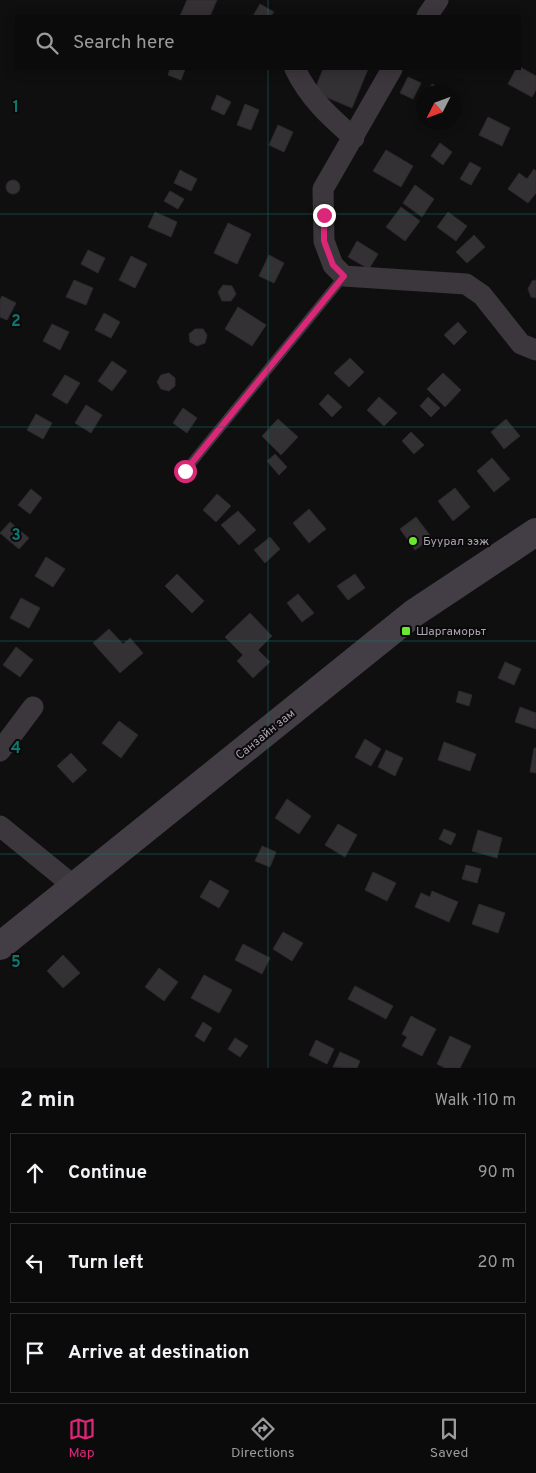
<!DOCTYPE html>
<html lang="en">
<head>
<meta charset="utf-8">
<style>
  body { margin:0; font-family:Overpass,sans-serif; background:#151415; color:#f1f3f6 }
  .compass { position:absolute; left:416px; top:85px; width:45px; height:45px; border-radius:50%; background:#0c0b0c; box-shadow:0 2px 12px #0003; rotate:228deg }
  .stop { position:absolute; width:15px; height:15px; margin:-11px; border:4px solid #db2777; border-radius:50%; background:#fff }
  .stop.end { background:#db2777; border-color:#fff; box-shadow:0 1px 5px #0008 }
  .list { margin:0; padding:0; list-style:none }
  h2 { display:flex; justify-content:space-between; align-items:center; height:65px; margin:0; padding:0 20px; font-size:21px }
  h2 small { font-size:16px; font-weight:400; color:#9a9b9d }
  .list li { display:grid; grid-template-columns:32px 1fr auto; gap:15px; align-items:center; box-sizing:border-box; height:80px; margin:0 10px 10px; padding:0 10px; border:1px solid #2c2b2d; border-radius:0px }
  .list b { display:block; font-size:19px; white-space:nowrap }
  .list em { font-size:16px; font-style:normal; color:#9a9b9d }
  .icon { flex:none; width:28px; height:28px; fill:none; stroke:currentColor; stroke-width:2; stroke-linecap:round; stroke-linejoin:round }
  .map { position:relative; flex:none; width:536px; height:1068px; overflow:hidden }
  .search { position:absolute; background:#0c0b0c; box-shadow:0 2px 12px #0003; left:15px; right:15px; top:15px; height:55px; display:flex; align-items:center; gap:12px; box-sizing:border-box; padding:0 18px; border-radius:0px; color:#9a9b9d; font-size:19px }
  .sheet { height:335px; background:#0c0b0c }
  nav { display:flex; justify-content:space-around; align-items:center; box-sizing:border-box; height:70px; border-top:1px solid #2c2b2d; background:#0c0b0c; font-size:14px; color:#9a9b9d }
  nav a { display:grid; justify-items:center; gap:2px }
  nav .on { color:#db2777 }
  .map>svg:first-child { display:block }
  .building { fill:#343135; stroke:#2c292c }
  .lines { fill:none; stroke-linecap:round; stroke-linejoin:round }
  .service { stroke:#3b373c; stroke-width:10 }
  .minor { stroke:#3b373c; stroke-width:21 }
  .secondary { stroke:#433e45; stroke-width:28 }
  .route { stroke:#db2777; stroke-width:6 }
  .grid { fill:none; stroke:#0f766e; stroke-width:1; stroke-opacity:0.55 }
  .poi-dot { fill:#6ae82f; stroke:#0b0a0b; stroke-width:2 }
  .labels { text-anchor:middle; stroke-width:4; stroke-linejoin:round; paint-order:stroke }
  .poi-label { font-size:12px; fill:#aca1b1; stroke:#0b0a0b; text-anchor:start }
  .street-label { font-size:12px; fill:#aca1b1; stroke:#0b0a0b }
  .grid-label { font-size:16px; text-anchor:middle; font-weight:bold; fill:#0f766e; stroke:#0b0a0b; stroke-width:4; stroke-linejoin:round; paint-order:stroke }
</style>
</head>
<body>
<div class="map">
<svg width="536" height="1068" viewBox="0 0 536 1068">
  <rect width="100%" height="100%" fill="#100f10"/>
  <path class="building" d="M187,0H217L210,16H180Z
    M260,4L274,12L271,16H253Z
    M520,67L536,76V90L532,97L508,84L516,69H520Z
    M170,69H185L181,80L168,75Z
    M323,69H368L352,108L314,92Z
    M408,77L421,83L413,99L400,93Z
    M432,84L449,92H428Z
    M217,95L231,102L224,115L211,109Z
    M424,102V117L417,114Z
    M245,104L259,110L251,130L237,125Z
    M488,117L510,128L502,146L479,135Z
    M278,125L293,132L284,152L269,145Z
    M440,143L452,152L443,165L431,156Z
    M386,150L413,166L401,187L373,171Z
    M470,162L481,168L471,185L460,179Z
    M534,169L536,171V193L528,203L508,189L519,173L527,179Z
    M180,170L197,179L191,191L174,183Z
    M6 187a7 7 0 1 1 14 0a7 7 0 1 1-14 0Z
    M415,185L434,199L422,217L403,203Z
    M170,191L184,199L178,209L164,201Z
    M401,207L420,221L405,241L386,227Z
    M155,212L177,222L171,237L148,227Z
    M448,212L467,226L456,241L437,227Z
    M228,223L251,234L237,264L214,253Z
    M474,235L485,247L467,263L456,252Z
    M357,241L378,254L369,269L348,257Z
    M88,250L105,258L98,273L81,264Z
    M269,255L284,263L274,283L259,276Z
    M131,256L147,264L135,288L119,280Z
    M74,280L93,288L86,305L66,297Z
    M536,280V298L531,297L528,289L532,281Z
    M223,285L232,286L236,294L231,301H222L218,292Z
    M2,296L16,303L7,320L0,317V300Z
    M238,307L266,325L252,346L225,329Z
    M104,313L120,322L111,338L95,330Z
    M458,322L467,332L454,345L444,335Z
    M52,324L69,332L60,350L43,341Z
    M195,329H203L207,335L205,343L197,346L190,342L189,334Z
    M350,358L364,372L349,387L334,373Z
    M112,361L127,371L112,391L98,381Z
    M169,373L175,378V386L169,391L161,389L157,382L161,375Z
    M443,373L461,390L445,407L427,389Z
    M65,375L80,383L67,404L52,395Z
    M328,394L342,407L332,417L319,404Z
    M379,397L397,413L384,426L367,410Z
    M428,397L440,408L431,417L420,406Z
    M86,405L102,415L91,433L75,423Z
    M183,408L197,418L187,433L173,423Z
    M36,414L52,423L43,439L27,430Z
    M278,419L298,437L281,455L262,436Z
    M506,419L520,436L504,449L491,432Z
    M411,432L424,445L414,454L402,441Z
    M275,454L287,467L279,475L267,461Z
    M492,458L510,479L494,492L477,471Z
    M455,488L470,507L453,521L438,501Z
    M31,489L42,498L30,514L18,505Z
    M217,494L231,506L216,522L203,510Z
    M309,509L326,529L309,543L293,523Z
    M238,511L256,530L239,545L221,525Z
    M416,517L432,538L415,550L400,529Z
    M10,522L29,538L19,549L0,533Z
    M270,537L280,549L265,563L254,550Z
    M46,557L65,569L53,587L35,576Z
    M177,574L204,601L192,613L165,586Z
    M355,574L365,588L348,600L337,586Z
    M298,594L314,613L302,622L287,603Z
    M21,598L40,608L29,628L10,618Z
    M250,613L272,636L258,650L270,662L253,678L237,661L243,655L225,637Z
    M109,629L123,644L130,638L143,653L120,673L93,643Z
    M16,647L33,660L20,677L3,665Z
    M505,662L521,669L514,685L498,678Z
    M459,691L472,695L469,706L456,702Z
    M520,707L536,713V729L515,722Z
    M119,721L138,735L121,758L102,743Z
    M365,739L381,749L371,766L355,757Z
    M444,742L476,754L470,771L438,760Z
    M534,748H536V773L530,772Z
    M386,750L403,758L395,776L378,767Z
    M71,753L87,770L73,783L57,766Z
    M287,799L311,816L299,834L275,818Z
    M338,824L357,835L345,857L325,845Z
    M444,829L456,834L451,845L439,839Z
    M478,830L502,838L497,858L472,851Z
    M262,846L276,852L270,867L255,861Z
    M466,865L481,869L477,883L462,879Z
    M373,872L396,883L387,901L365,890Z
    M210,880L229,891L219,908L200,897Z
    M432,891L458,902L449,922L415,907L421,893L430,897Z
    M479,904L505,913L498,933L472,924Z
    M283,932L303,943L292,961L273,949Z
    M243,944L270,958L262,974L235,960Z
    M63,955L80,973L63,988L47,971Z
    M159,968L178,982L164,1001L145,987Z
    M204,975L232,990L219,1013L191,998Z
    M355,986L393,1006L386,1019L348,999Z
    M411,1016L436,1029L422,1056L402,1046L407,1037L402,1034Z
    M203,1022L212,1028L204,1042L195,1036Z
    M450,1036L471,1046L460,1068H445L437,1064Z
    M235,1038L248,1046L240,1057L228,1049Z
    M316,1040L334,1049L327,1064L309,1055Z
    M340,1052L360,1061L357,1068L333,1067Z"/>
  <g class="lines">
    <path class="service" d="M185,471L344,276"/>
    <path class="minor" d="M427,16L438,0
      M295,69C309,98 330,117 354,138
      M392,69L323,189L324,241L333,265L344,276L466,284L482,295L521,344L536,350
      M0,751L33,707
      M0,826L75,887"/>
    <path class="secondary" d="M0,946L414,613L536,532"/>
  </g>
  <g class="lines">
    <path class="route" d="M185,471L344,276L333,265L324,241V215"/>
  </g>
  <path class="grid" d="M268,0V16M268,69V1068M0,214H536M0,427H536M0,641H536M0,854H536"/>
  <g class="poi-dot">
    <circle cx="413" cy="541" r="5"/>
    <rect x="401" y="626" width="10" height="10" rx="2.5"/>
  </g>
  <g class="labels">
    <g class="poi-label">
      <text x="423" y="545">Буурал ээж</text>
      <text x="416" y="635">Шаргаморьт</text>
    </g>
    <g class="street-label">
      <text transform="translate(265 734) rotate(-39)" y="4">Санзайн зам</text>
    </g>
  </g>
  <g class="grid-label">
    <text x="16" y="112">1</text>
    <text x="16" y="326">2</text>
    <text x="16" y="540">3</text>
    <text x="16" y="753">4</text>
    <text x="16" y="967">5</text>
  </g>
</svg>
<svg class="compass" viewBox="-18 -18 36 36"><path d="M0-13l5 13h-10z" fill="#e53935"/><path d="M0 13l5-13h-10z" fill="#9a9b9d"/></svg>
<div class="stop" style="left:185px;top:471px"></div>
<div class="stop end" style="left:324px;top:215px"></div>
<div class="search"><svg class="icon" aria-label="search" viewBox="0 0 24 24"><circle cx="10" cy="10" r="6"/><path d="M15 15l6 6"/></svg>Search here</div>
</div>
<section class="sheet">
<h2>2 min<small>Walk · 110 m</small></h2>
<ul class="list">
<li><svg class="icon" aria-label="ahead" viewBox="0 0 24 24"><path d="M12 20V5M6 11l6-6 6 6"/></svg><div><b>Continue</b></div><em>90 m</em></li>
<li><svg class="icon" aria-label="left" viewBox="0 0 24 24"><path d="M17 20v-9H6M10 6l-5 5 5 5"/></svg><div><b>Turn left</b></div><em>20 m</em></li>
<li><svg class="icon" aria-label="arrive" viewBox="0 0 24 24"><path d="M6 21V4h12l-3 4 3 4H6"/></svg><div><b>Arrive at destination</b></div></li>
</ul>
</section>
<nav>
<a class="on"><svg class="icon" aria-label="map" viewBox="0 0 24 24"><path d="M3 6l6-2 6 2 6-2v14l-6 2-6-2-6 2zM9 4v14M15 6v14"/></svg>Map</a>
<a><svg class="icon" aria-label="directions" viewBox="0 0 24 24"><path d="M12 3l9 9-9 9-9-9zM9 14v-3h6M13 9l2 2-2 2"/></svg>Directions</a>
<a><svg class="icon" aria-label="saved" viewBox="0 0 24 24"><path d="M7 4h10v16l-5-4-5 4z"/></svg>Saved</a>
</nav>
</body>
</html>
